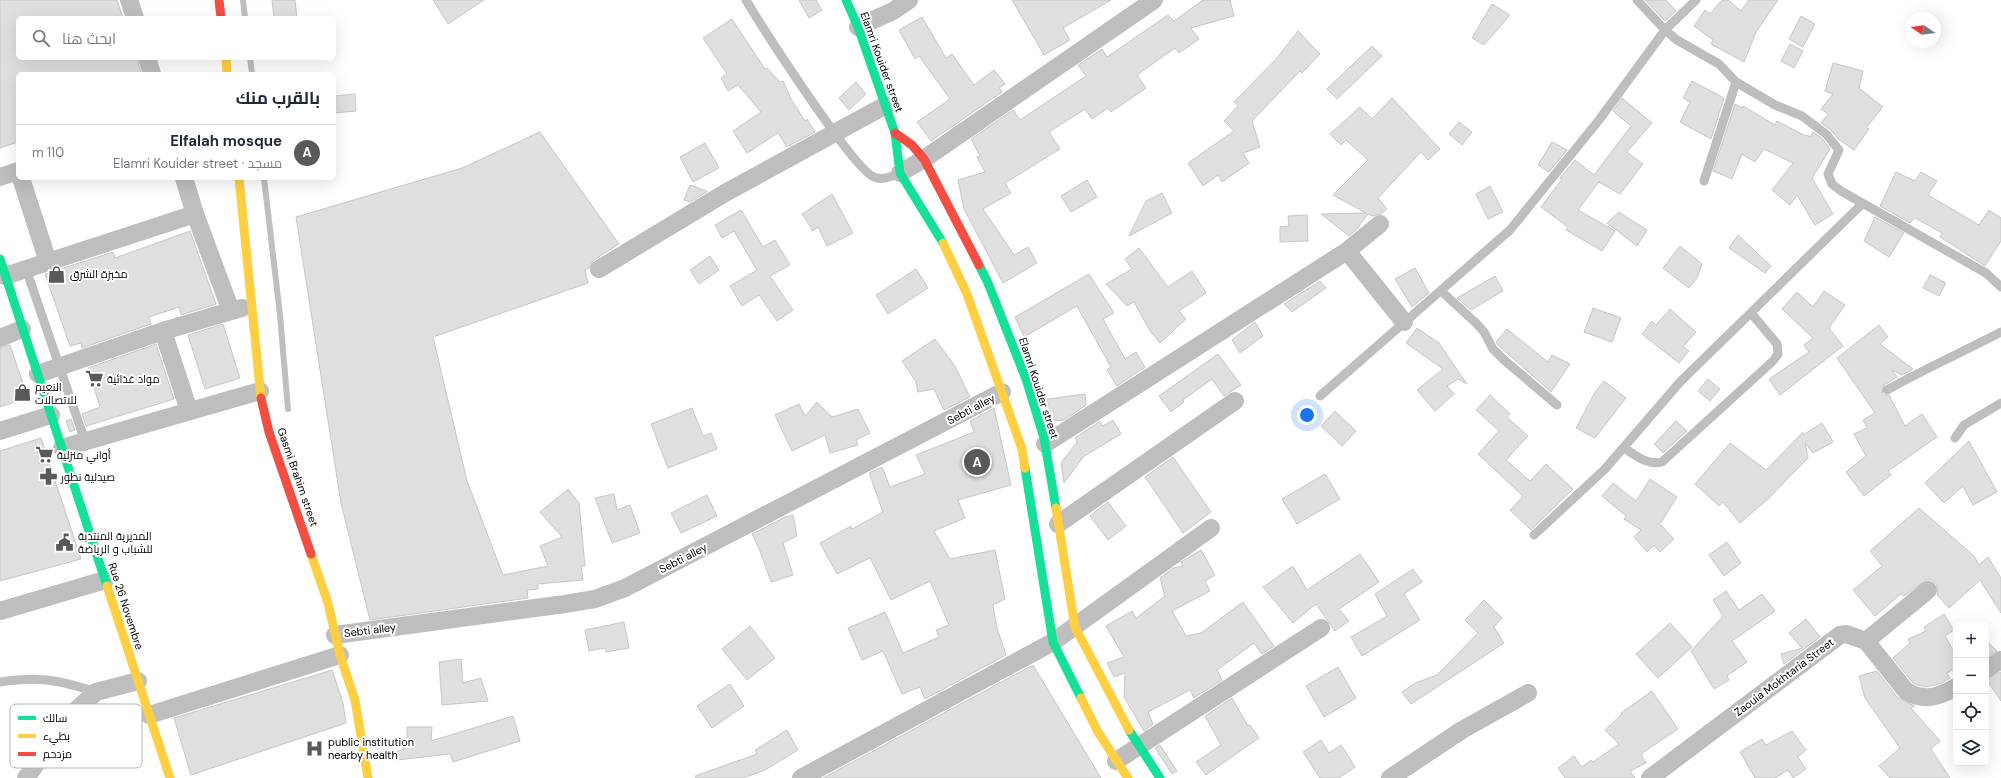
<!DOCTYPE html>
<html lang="ar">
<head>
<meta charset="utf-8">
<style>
  body { margin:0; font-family:"DM Sans",Cairo,sans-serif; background:#f6f6f7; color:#1f2937; direction:rtl }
  .controls { position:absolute; right:12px; bottom:12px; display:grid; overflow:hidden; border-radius:6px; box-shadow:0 4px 16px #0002 }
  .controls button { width:36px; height:36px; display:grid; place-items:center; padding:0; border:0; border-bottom:1px solid #e0e1e3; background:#fff; color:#1f2937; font:20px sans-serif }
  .compass { position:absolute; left:1905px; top:12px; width:36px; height:36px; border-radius:50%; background:#fff; box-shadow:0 4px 16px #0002; rotate:283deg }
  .you { position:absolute; left:1307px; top:415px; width:14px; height:14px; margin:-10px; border:3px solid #fff; border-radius:50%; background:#1a73e8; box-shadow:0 0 0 6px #1a73e833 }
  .badge { display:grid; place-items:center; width:26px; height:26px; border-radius:50%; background:#595959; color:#fff; font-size:13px; font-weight:700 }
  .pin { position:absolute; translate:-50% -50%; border:2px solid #fff; box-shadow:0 1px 4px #0006 }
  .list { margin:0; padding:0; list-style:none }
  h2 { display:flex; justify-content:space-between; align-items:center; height:52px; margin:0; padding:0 16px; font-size:17px }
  h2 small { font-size:13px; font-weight:400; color:#747a83 }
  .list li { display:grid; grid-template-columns:26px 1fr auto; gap:12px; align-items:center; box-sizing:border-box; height:56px; padding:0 16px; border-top:1px solid #e0e1e3 }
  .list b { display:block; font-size:15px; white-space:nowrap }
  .list p { margin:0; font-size:13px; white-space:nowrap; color:#747a83 }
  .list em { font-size:13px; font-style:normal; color:#747a83 }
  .icon { flex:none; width:22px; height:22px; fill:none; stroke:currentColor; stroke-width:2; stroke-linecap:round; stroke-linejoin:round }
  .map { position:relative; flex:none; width:2001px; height:778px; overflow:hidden; direction:ltr }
  .search { position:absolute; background:#fff; box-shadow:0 4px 16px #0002; left:16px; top:16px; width:320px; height:44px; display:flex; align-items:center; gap:10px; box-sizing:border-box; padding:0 14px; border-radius:6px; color:#747a83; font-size:15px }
  .panel { position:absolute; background:#fff; box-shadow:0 4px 16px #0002; left:16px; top:72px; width:320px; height:108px; border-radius:6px; direction:rtl }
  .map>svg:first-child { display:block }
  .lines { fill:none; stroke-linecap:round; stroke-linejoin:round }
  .stream { stroke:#bfbfbf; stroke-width:6 }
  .building { fill:#dfdfdf; stroke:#c7c7c7 }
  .lane { stroke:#bebebe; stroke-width:9 }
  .street { stroke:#bebebe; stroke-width:18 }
  .fast { stroke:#16e098; stroke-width:9 }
  .slow { stroke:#ffcf43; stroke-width:9 }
  .jam { stroke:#f24e42; stroke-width:9 }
  .labels { text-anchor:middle; stroke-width:4; stroke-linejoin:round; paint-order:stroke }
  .street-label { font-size:11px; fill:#000; stroke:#fff }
  .poi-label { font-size:11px; fill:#000; stroke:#fff; text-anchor:start }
  .key { fill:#fff; stroke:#b2b2b2; stroke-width:1 }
  .key-label { font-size:11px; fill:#000 }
</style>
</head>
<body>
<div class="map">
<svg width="2001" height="778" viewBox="0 0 2001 778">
  <rect width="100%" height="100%" fill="#fff"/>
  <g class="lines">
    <path class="stream" d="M243,0L245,18
      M250,58L252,74
      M264,178L280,315L288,409"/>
  </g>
  <path class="building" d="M0,0H117L123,18H18V58H137L141,74H18V142L0,148Z
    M272,0H295L297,18H274Z
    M433,0H484L448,24Z
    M799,0H816L822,10L809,18Z
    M1012,0H1111L1063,28L1070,40L1044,55Z
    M1203,0H1230L1234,16L1191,28L1199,39L1179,53L1175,48L1137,75L1146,88L1111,112L1108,108L1092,119L1085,109L1049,132L1060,149L1005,183L1011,193L983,209L1014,255L1028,247L1037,263L1003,283L964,209L958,180L985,172L977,157L980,156L971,139L1013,110L1020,120L1086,76L1078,65L1102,49L1107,57L1168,15L1174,21Z
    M1645,0H1666L1676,11L1665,21Z
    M1722,0H1728L1741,11L1749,0H1778L1756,32L1744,62L1711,44L1713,40L1694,26L1705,10L1710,14Z
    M1492,4L1510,15L1484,45L1472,38Z
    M1801,16L1815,24L1803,47L1789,39Z
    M922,17L946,58L952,54L974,85L994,70L1005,84L999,88L1002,92L931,141L917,122L950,99L919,56L915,59L899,30Z
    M732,19L765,69L767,68L780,82L783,81L791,99L805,121L807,119L815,132L787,147L778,133L747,153L733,131L761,112L738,85L728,91L721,78L727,74L703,38Z
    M1298,31L1320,54L1302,73L1300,71L1252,121L1260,147L1243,153L1249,163L1222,182L1218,175L1203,186L1188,163L1234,131L1224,121L1238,106L1234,102L1276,59Z
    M1790,44L1803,51L1794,68L1781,61Z
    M1372,46L1382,56L1337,99L1327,89Z
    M1833,63L1863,71L1859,88L1883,107L1866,128L1869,129L1854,150L1838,139L1831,130L1821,123L1828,114L1821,109L1833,94L1825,91Z
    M1692,81L1724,98L1711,139L1680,122L1690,102L1683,98Z
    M856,82L866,94L849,110L839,98Z
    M355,94L356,111L334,113V96Z
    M1392,98L1440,149L1428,160L1421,152L1378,198L1387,209L1381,214L1373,216L1368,214L1356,230L1349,236L1321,214L1366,213L1333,195L1368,160L1346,140L1341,145L1330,134L1360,107L1372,119Z
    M1622,98L1652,123L1627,152L1643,164L1620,194L1599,182L1578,210L1615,231L1602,251L1566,230L1568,227L1541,207L1562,179L1560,178L1575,160L1594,175L1631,126L1613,111Z
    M1735,104L1742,108L1743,106L1775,125L1777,121L1806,136L1807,135L1810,137L1813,132L1822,138L1830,149L1812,178L1833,214L1815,225L1797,195L1790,205L1772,190L1793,163L1764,149L1755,162L1742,154L1732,179L1713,171Z
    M1459,122L1472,132L1462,145L1449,134Z
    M540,132L619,244L594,260L589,268L585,270L588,283L433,337L467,481L503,575L548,566L540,546L562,537L540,512L568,489L579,503L585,566H581L583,580L538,584V589L527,590L528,598L370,620L341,503L296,217L462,168Z
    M1552,142L1567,150L1549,172L1538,165Z
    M705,143L719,168L693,182L680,157Z
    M1896,172L1915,181L1921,172L1937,181L1928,195L1979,225L1989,210L2001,218V241L1985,266L1940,237L1942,233L1915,218L1910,223L1880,206Z
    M1087,180L1097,197L1071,212L1061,196Z
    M690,185L707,191V192L690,202L684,200Z
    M1490,186L1503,212L1488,219L1476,194Z
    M1162,193L1172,213L1129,236L1146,201Z
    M832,194L853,233L827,246L818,227L813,231L802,214Z
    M741,210L763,247L775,240L790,265L770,276L793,310L777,321L759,295L742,306L730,286L757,270L734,231L722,238L715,225Z
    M1619,212L1647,230L1637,246L1607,223Z
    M1307,215L1308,241L1280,242V227L1289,226L1288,216Z
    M1875,217L1904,233L1889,257L1864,241Z
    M190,231L216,304L181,315L179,307L149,317L151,324L82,348L81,343L70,346L45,274L113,252L115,258Z
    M1738,235L1771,266L1765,273L1729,248Z
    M1680,246L1702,264L1697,278L1689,288L1663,268Z
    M1139,248L1168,287L1192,271L1206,293L1179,311L1186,319L1160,343L1150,331L1134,302L1127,306L1106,284L1132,269L1125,259Z
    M710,256L719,270L699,284L690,270Z
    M1415,268L1429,293L1412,307L1395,279Z
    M916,269L928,288L888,314L876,295Z
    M1089,274L1114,313L1103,319L1125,359L1136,352L1145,367L1117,386L1107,370L1111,367L1077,306L1024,337L1015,317Z
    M1930,275L1946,283L1939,296L1923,288Z
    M1495,276L1503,291L1471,310L1457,298Z
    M1320,281L1326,288L1292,312L1284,304Z
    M1824,291L1845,305L1829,328L1843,346L1780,395L1769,379L1809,352L1804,345L1813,338L1782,309L1797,292L1813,307Z
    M1593,308L1621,318L1612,342L1584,332Z
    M1670,309L1696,332L1683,347L1689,351L1679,363L1642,334L1652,321L1656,325Z
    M1255,322L1263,336L1240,353L1232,340Z
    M223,324L240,378L205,389L188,335Z
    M1879,325L1888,337L1880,344L1913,369L1902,375L1892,370L1897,377L1884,385L1882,393L1884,395H1889L1905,426L1922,414L1937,437L1888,471L1891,475L1864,496L1846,472L1866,456L1854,434L1867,428L1863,420L1875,413L1837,358Z
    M1417,328L1439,343L1467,384L1458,379L1447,386L1454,394L1435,411L1417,390L1443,369L1406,343Z
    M1507,329L1548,362L1552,355L1570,364L1551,392L1498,345L1496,342Z
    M935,339L955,366L970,397L944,410L934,389L918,392L916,382L902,361Z
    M156,344L174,399L86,426L82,414L100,407L88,368Z
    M10,345L28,398L0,407V348Z
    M1218,354L1241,385L1224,396L1212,379L1183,400L1184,402L1171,412L1159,396Z
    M1708,379L1720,389L1710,401L1698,391Z
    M1604,381L1626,398L1595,438L1576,428L1595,392Z
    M1085,394L1086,405L1064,420L1052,421L1047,399Z
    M1490,395L1510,414L1507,417L1528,436L1506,460L1530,481L1546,464L1573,489L1531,530L1510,510L1523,496L1478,454L1499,431L1476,410Z
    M817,402L832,417L858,409L870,433L856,440L858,445L830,453L825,435L792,451L775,415L799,404L805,416Z
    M692,408L703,436L711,433L717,449L668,468L651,424Z
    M994,408L1011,485L958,500L965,518L934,531L950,559L995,550L1005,599L993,605L997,628L1006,655L925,699L920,687L902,694L883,651L862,660L848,628L885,612L903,653L939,637L936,630L949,625L930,581L891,600L870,558L837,574L820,543L851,526L852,529L883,512L869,473L882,467L890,487L925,474L916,455L974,432L970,421Z
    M1335,411L1356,431L1342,446L1321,426Z
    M71,419L75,430L70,432L66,421Z
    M1113,420L1121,434L1084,456L1064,483L1061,463L1077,442L1075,438L1100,421L1103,426Z
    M1676,421L1687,431L1663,453L1654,444Z
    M1822,423L1833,442L1813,453L1805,443L1808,458L1768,499L1740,523L1723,502L1719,506L1695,484L1730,443L1766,470L1803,432V435Z
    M41,438L81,559L0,581V451Z
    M1969,441L1997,492L1973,505L1963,486L1944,503L1925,483Z
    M1173,457L1211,512L1183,533L1145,477Z
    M1325,474L1340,499L1297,524L1282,499Z
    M1650,479L1677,497L1660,524L1674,539L1660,552L1654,545L1647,552L1634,537L1641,530L1624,519L1626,516L1602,496L1613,483L1636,501Z
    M614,494L617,510L630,505L640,533L612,543L595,498Z
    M707,495L717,516L681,533L671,513Z
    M1108,502L1126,526L1108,540L1090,516Z
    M1919,508L1974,556L1979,565L1988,557L2001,578V613L1980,580L1949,608L1937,595L1938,589L1936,584L1931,580H1926L1904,596L1901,594L1875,616L1853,590L1882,566L1870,551Z
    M793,515L797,536L783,543L793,575L771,582L760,551L752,534L785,517Z
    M1727,542L1741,563L1724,576L1709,555Z
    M1201,550L1215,575L1205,581L1210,591L1172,611L1186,636L1201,633L1243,602L1274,646L1262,654L1254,643L1217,670L1222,680L1194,698L1190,690L1148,712L1153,724L1144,731L1124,697L1125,673L1114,677L1107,663L1124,657L1106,626L1132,611L1136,618L1165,596L1160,578L1173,568L1183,566L1181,562Z
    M1360,554L1379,582L1339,609L1349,621L1335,631L1316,604L1293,623L1263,587L1293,566L1307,590Z
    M1413,569L1422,582L1404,594L1420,620L1362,656L1351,637L1387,616L1375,594Z
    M1726,591L1739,610L1762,594L1775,611L1732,641L1747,662L1727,676L1729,680L1714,689L1691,651L1723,616L1713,600Z
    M1484,600L1502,618L1494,627L1504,643L1411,704L1402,692L1415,683L1437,675L1478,633L1465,620Z
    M1944,614L1954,630L1945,636L1956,655V668L1947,673L1950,678L1940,684L1926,687L1917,685L1913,683L1893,658L1910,643L1908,639L1926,631L1924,627Z
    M1806,619L1820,637L1784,664L1781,654L1802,648L1789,633Z
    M624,622L629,648L606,652L605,648L589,651L585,630Z
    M1670,623L1692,647L1658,678L1636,654Z
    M750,626L775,658L747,680L722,649Z
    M1986,640L1997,651L1986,657Z
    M461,659L463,683L481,678L488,701L442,705L439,662Z
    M1033,665L1101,778H823Z
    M1338,667L1356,698L1324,717L1306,686Z
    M332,670L343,703L346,723L191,775L174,718Z
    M1877,671L1898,698L1915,706L1911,708L1940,741L1931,749L1950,778H1890L1879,766L1900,748L1865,698L1859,676Z
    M2001,672V701L1986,679Z
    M730,684L744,706L712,728L697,706Z
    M1652,691L1678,729L1641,754L1646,763L1630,771L1635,778H1565L1558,768L1574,756L1582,767L1591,760L1593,762L1619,744L1605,730L1622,714L1621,713Z
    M1232,698L1248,726L1250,725L1259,738L1206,775L1196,762L1221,745L1205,716Z
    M513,716L520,741L453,762L450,754L397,760L395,752L405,749L404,743H407V727H432L431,741Z
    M787,730L798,750L765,770L743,778H696L695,776L757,754L755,750Z
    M1792,731L1806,750L1798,757L1806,769L1793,778L1788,770L1775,778H1755L1740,752L1762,739L1766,745Z
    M1321,740L1329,753L1341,745L1355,767L1339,778H1320L1303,752Z
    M1160,745L1177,771L1172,774L1155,748Z"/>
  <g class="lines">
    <path class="lane" d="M746,0C762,27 853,169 874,177C883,181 892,176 900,173
      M1637,0L1665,30L1677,40L1719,64L1736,82L1775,105L1802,116L1826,134L1839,150L1828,174L1832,184L1841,191L1986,273L2001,287
      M1704,181L1736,82
      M26,269L85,441
      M1441,291L1476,323L1484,332L1493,349L1504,360L1557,405
      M1887,390C1924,369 1963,352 2001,332
      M1320,396L1510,230L1599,120L1665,30L1696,0
      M1955,438L1964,425L2001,403
      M1624,448C1635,455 1648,466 1662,462L1773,361L1778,354L1777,344L1751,313
      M1534,535L1605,469L1680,382L1862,204
      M0,682C39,676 59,680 96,692"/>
    <path class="street" d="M129,0L135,18
      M858,27L893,11L909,0
      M147,58L152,74
      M900,173L924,159L1154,0
      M0,177L18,171
      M21,178L48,262
      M184,178L195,214L231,311L242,308
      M1347,251L1404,322
      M599,269L725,193L886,105
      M5,276L195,214
      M163,331L189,411
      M0,338L22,329
      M38,374L163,331L231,311
      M0,431L51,415
      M1045,444L1347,251L1380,224
      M62,448L260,391
      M1058,524L1235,401
      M0,611L105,580
      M335,635L565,604L595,599L625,588L1002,392
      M1866,641L1928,590
      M1986,669L2001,660
      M149,715L340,655
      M1116,761L1321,628
      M26,778L72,714L96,692L138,681
      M801,778L1053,642L1211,528
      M1390,778L1462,730L1528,693
      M1650,778L1840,635L1846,634L1866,641L1906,691C1924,702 1939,697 1956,687"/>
    <path class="fast" d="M846,0L858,27L895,133L900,173L943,243
      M0,259L107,586
      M979,265L988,283L1026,379L1044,438L1056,508
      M1025,468L1053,642L1081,698
      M1129,730L1160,778"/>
    <path class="slow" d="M226,58L227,74
      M239,178L261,398
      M943,243L967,294L1022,449L1025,468
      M1056,508L1075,627L1129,730
      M311,554L328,603L340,655L355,700L368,778
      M107,586L170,778
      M1081,698L1098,732L1128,778"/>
    <path class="jam" d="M219,0L221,18
      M895,133L912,145L924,159L979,265
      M261,398L269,432L311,554"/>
  </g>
  <defs>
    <symbol id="shop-bare" viewBox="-9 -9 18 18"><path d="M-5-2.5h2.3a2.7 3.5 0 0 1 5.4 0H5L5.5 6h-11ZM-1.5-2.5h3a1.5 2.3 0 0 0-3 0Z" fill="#595959" stroke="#fff" stroke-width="2.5" paint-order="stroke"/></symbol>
    <symbol id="supermarket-bare" viewBox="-9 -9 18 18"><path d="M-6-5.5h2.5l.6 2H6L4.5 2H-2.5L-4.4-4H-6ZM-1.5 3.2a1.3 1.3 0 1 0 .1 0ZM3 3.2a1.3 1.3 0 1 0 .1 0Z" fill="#595959" stroke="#fff" stroke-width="2.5" paint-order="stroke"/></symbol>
    <symbol id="pharmacy-bare" viewBox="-9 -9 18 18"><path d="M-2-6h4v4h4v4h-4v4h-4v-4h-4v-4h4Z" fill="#595959" stroke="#fff" stroke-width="2.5" paint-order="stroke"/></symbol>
    <symbol id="civic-bare" viewBox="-9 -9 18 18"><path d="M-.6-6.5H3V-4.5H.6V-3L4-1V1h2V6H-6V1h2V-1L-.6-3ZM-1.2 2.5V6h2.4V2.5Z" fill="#595959" stroke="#fff" stroke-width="2.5" paint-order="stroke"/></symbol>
    <symbol id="hospital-bare" viewBox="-9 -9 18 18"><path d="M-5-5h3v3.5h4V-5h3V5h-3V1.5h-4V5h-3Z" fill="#595959" stroke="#fff" stroke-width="2.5" paint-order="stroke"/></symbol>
  </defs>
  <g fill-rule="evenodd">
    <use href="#shop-bare" x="44" y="262" width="25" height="25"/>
    <use href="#supermarket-bare" x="82" y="366" width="25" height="25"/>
    <use href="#shop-bare" x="10" y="380" width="25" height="25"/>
    <use href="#supermarket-bare" x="32" y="442" width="25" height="25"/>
    <use href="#pharmacy-bare" x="36" y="464" width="25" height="25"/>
    <use href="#civic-bare" x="52" y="530" width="25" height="25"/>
    <use href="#hospital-bare" x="302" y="736" width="25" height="25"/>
  </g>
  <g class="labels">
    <g class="street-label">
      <text transform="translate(882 62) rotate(70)" y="4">Elamri Kouider street</text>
      <text transform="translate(1039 388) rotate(72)" y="4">Elamri Kouider street</text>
      <text transform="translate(971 409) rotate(-28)" y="4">Sebti alley</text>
      <text transform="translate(298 477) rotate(71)" y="4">Gasmi Brahim street</text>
      <text transform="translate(683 558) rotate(-27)" y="4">Sebti alley</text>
      <text transform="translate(126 606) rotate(72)" y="4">Rue 26 Novembre</text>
      <text transform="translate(370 630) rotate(-7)" y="4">Sebti alley</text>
      <text transform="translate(1784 677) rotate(-37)" y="4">Zaouia Mokhtaria Street</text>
    </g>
    <g class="poi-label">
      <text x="70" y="278">مخبزة الشرق</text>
      <text x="107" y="383">مواد غذائية</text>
      <text x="35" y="391">النعيم<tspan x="35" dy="13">للاتصالات</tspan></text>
      <text x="57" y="459">أواني منزلية</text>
      <text x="61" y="481">صيدلية نطور</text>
      <text x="78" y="540">المديرية المنتدبة<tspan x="78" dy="13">للشباب و الرياضة</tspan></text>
      <text x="328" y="746">public institution<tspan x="328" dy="13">nearby health</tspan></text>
    </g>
  </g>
  <rect x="10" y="704" width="132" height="64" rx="6" class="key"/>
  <rect x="18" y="716" width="18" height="4" fill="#16e098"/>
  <rect x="18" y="734" width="18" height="4" fill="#ffcf43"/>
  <rect x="18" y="752" width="18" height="4" fill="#f24e42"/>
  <g class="key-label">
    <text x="43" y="722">سالك</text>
    <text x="43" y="740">بطيء</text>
    <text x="43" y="758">مزدحم</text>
  </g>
</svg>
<div class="controls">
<button>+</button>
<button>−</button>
<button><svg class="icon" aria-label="locate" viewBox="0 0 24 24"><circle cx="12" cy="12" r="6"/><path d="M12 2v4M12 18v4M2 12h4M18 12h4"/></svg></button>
<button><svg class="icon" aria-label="layers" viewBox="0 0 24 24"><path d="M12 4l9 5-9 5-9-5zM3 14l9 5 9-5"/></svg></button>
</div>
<svg class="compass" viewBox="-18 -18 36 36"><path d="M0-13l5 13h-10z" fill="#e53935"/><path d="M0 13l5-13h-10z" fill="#747a83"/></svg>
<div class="you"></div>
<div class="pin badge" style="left:977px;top:462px">A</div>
<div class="search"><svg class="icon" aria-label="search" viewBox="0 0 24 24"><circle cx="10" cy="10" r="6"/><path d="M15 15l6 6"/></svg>ابحث هنا</div>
<section class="panel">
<h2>بالقرب منك<small></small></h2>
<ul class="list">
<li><span class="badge">A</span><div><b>Elfalah mosque</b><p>مسجد · Elamri Kouider street</p></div><em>110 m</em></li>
</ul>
</section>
</div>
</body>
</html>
